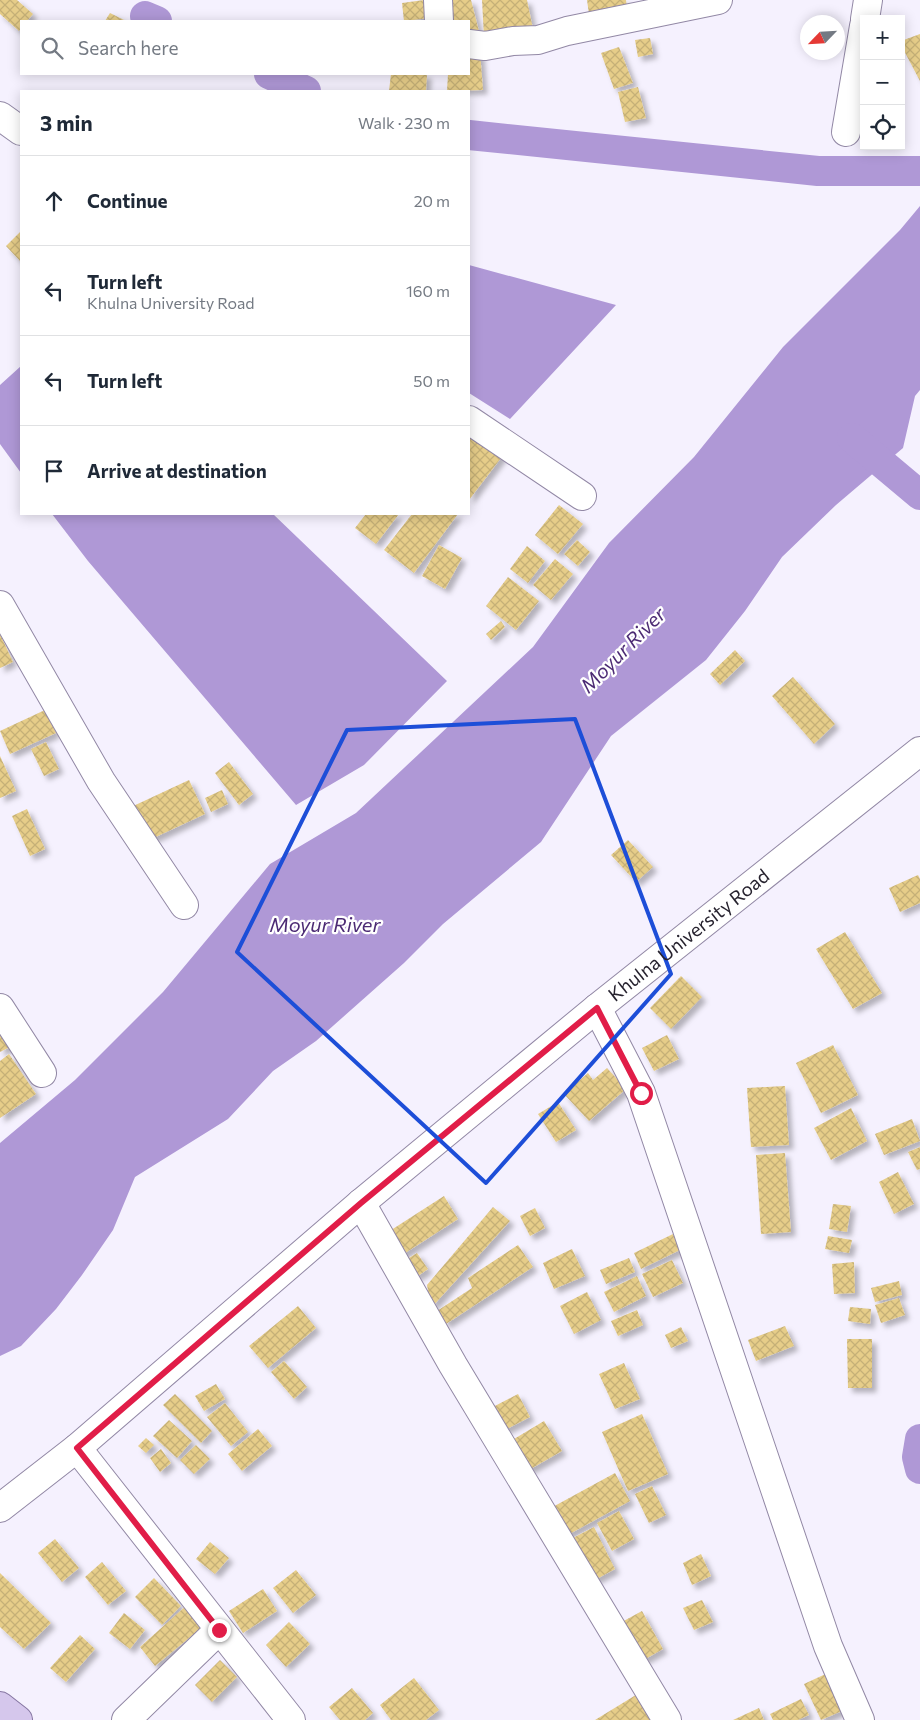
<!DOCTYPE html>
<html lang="en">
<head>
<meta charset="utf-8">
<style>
  body { margin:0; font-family:Commissioner,sans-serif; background:#f6f6f7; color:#1f2937 }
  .controls { position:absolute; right:15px; top:15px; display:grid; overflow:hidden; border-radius:0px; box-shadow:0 2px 12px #0003 }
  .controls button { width:45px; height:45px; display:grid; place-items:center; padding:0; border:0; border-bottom:1px solid #e0e1e3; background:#fff; color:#1f2937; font:25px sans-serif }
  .compass { position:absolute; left:800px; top:15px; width:45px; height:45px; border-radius:50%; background:#fff; box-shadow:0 2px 12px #0003; rotate:245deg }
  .stop { position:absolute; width:15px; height:15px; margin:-11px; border:4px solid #e11d48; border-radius:50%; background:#fff }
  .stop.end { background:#e11d48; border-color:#fff; box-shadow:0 1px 5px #0008 }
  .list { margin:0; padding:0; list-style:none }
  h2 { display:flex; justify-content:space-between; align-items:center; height:65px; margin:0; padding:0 20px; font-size:21px }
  h2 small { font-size:16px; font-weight:400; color:#747a83 }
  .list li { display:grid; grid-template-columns:32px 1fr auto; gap:15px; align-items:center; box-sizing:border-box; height:90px; padding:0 20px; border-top:1px solid #e0e1e3 }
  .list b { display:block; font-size:19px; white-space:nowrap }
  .list p { margin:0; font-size:16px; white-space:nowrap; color:#747a83 }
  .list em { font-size:16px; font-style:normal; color:#747a83 }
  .icon { flex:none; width:28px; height:28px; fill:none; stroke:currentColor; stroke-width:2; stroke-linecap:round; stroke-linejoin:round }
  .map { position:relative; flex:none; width:920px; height:1720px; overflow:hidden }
  .search { position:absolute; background:#fff; box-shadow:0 2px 12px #0003; left:20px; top:20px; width:450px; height:55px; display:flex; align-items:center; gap:12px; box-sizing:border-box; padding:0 18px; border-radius:0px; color:#747a83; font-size:19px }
  .panel { position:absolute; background:#fff; box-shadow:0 2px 12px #0003; left:20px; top:90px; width:450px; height:425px; border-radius:0px }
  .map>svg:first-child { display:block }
  .water { fill:#af98d6 }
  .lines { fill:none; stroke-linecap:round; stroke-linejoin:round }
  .canal { stroke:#af98d6; stroke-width:30 }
  .building { fill:url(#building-cross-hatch); filter:url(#shadow) }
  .minor-casing { stroke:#9288a5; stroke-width:30 }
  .major-casing { stroke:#8676a2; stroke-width:30 }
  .minor { stroke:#fff; stroke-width:28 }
  .major { stroke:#d5c7ec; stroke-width:28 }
  .route { stroke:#e11d48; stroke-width:6 }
  .marked { fill:none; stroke:#1d4ed8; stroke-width:4; stroke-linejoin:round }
  .labels { text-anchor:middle; stroke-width:4.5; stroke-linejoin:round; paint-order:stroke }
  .street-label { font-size:19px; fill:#27232f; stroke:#fff }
  .water-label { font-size:20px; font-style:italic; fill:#4c2b74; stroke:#fff }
</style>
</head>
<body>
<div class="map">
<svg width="920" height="1720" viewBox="0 0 920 1720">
  <defs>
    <pattern id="building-cross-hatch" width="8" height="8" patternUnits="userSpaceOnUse" patternTransform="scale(1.25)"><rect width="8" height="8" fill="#e6cd89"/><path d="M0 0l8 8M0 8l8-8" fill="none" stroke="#c5b077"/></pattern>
    <filter id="shadow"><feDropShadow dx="4.5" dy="4.5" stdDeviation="2.5" flood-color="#0004"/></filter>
  </defs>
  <rect width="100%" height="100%" fill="#f5f1fe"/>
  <path class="water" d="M920,206V390L915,396L903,448L836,505L782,557L745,611L706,660L611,736L541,842L443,924L404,963L316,1041L273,1071L228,1119L135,1177L113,1230L82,1275L56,1309L21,1346L0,1356V1143L75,1080L163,992L270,864L356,813L533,647L609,543L694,457L783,347L900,230Z
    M469,265L616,305L510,419L469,393Z
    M21,366V473L0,444V385Z
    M52,514H273L447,681L364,765L296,805L88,561Z"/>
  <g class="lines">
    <path class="canal" d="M145,16L157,21
      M269,74L306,91
      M469,135L818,171H920
      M852,438L920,495
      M920,1439L917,1457L920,1469"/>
  </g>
  <path class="building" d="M0,0H17L33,14L27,21H21V28L19,31L0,14Z
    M424,0H435L438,17L404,21L402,3Z
    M448,0H471L481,39H469V21H448Z
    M482,0H527L533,29L484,38Z
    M587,0H626L627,8L589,14Z
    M110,13L126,21H105Z
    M920,34V81L901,45V41Z
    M650,38L653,54L638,57L635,40Z
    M619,47L633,83L614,89L601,53Z
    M469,52H480L483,90L447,91L448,74H469Z
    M391,74H427L426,91H389Z
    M638,87L646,118L625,122L618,92Z
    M21,231V262L6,246Z
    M474,431L504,454L469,500V438Z
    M559,505L583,524L558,554L535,535Z
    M366,514H399L376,544L355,528Z
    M412,514H458L414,573L384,550Z
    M577,540L590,552L578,566L564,554Z
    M439,545L462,558L445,589L422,576Z
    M527,546L545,561L528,583L510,569Z
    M555,559L573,574L551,600L533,585Z
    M508,577L539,601L516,630L486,606Z
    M501,621L505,627L491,640L486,634Z
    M0,634L13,662L0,668Z
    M735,650L745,661L720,685L710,674Z
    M793,677L835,724L814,744L772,696Z
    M45,710L56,733L10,754L0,731Z
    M46,742L59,769L44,776L31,749Z
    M0,756L16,791L0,798Z
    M229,762L253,794L239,805L215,773Z
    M189,780L205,814L145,842L129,808Z
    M222,790L228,804L211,812L205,798Z
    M27,809L45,849L30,856L12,816Z
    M628,840L653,867L636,882L611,855Z
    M918,875L920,879V903L900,912L889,888Z
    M845,932L882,993L853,1009L816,949Z
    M681,976L702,997L671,1029L650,1008Z
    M0,1022L12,1046L0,1052Z
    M667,1035L679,1059L654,1071L642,1048Z
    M833,1045L858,1095L821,1113L796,1063Z
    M9,1054L36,1094L0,1118V1061Z
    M607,1068L626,1089L589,1121L564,1094L588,1073L593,1080Z
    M785,1086L789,1145L751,1147L747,1088Z
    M558,1102L576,1130L556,1142L538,1114Z
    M851,1108L867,1141L831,1160L814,1128Z
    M912,1119L920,1141L884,1155L875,1134Z
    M920,1147V1169L917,1170L908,1152Z
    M785,1153L791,1232L761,1234L756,1155Z
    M898,1172L914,1204L894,1214L879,1182Z
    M444,1196L458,1219L399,1257L385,1234Z
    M833,1204L851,1206L847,1232L829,1229Z
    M493,1207L510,1221L431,1308L427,1285Z
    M535,1208L545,1228L530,1236L520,1216Z
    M673,1234L680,1250L641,1269L634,1253Z
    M828,1236L852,1240L849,1253L825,1249Z
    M518,1245L533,1267L446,1324L437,1311L472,1288L468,1278Z
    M572,1249L585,1276L554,1289L543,1263Z
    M417,1253L428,1269L415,1278L404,1261Z
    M629,1258L635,1272L606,1284L600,1270Z
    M672,1260L683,1283L653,1297L642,1274Z
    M854,1262L855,1293L834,1294L832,1264Z
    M637,1276L646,1296L614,1312L604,1292Z
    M899,1281L902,1295L875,1302L871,1288Z
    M587,1292L601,1320L574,1334L560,1306Z
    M899,1298L905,1315L881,1323L875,1305Z
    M298,1306L316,1328L268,1368L249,1346Z
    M850,1307L871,1309L870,1324L848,1321Z
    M637,1310L643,1325L618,1336L611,1321Z
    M785,1326L794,1346L756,1361L748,1340Z
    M681,1327L688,1341L671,1348L665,1335Z
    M847,1339H872V1388H848Z
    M284,1361L307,1387L294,1399L271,1372Z
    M624,1363L640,1399L615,1409L599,1374Z
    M216,1384L225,1399L204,1411L195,1396Z
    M175,1394L212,1431L201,1443L163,1405Z
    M518,1394L530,1417L503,1431L491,1408Z
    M225,1403L248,1432L231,1446L207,1417Z
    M642,1414L668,1474L628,1491L602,1432Z
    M169,1420L192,1441L177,1458L153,1436Z
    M544,1421L562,1451L527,1471L509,1442Z
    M258,1429L272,1446L242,1471L228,1454Z
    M146,1438L154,1445L146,1453L138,1446Z
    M196,1445L210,1459L194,1474L180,1460Z
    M161,1449L171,1463L160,1472L150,1458Z
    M615,1473L630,1501L564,1537L549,1509Z
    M652,1486L666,1515L649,1523L635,1494Z
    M619,1511L634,1539L612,1551L597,1523Z
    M594,1527L615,1569L593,1581L571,1539Z
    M55,1539L79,1568L62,1582L38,1553Z
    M210,1542L229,1558L215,1574L196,1559Z
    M701,1554L711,1576L692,1585L683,1563Z
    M102,1562L126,1591L108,1605L85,1577Z
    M296,1570L316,1595L293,1613L273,1588Z
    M0,1573L51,1623L24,1649L0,1627Z
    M154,1578L181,1606L162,1625L135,1597Z
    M263,1589L277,1611L243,1633L229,1611Z
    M702,1600L713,1622L694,1630L683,1608Z
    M188,1604L206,1624L155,1666L140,1647Z
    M642,1611L663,1649L640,1662L620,1623Z
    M124,1613L145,1630L130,1649L109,1633Z
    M289,1622L310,1644L286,1667L266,1645Z
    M80,1635L95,1649L66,1682L50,1668Z
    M220,1660L237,1677L212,1702L195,1685Z
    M832,1671L849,1708L821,1720L804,1684Z
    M414,1678L439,1710L426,1720H391L380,1705Z
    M352,1688L373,1713L365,1720H340L329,1707Z
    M644,1690L661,1720H595Z
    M801,1699L809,1715L798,1720H773L770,1714Z
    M759,1708L764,1720H733Z"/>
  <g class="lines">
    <defs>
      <g id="minor">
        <path d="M438,0L439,21"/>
        <path d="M865,19L868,0"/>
        <path d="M469,44L485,46L513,41L538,40L567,31L718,0"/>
        <path d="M0,116L21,131"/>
        <path d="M846,132L864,26"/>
        <path d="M469,420L582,496"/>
        <path d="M0,605L101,781L184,905"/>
        <path d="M0,1008L42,1073"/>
        <path d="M597,1008L641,1093L828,1646L860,1720"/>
        <path d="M361,1203L453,1365L667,1720"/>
        <path d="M77,1448L291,1720"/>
        <path id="s1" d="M0,1508L77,1448L361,1203L597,1008L920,751"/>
        <path d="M126,1720L219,1630"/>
      </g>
      <path id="major" d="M0,1706L18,1720"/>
    </defs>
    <use href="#minor" class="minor-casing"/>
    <use href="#major" class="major-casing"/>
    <use href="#minor" class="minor"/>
    <use href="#major" class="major"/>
  </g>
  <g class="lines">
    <path class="route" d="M219,1630L77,1448L361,1203L597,1008L641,1093"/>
  </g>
  <path class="marked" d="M575,719L671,974L486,1183L237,952L347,730Z"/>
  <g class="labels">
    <g class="street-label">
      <text dy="7" stroke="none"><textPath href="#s1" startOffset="896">Khulna University Road</textPath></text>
    </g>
    <g class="water-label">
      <text transform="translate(623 650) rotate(-45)" y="7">Moyur River</text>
      <text x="325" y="932">Moyur River</text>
    </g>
  </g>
</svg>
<div class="controls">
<button>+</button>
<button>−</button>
<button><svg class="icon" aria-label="locate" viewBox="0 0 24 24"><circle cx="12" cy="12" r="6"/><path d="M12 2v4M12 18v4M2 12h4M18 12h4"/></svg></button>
</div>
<svg class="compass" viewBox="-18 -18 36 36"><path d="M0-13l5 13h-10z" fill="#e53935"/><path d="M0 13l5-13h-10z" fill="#747a83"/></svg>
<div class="stop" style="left:641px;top:1093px"></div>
<div class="stop end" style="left:219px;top:1630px"></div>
<div class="search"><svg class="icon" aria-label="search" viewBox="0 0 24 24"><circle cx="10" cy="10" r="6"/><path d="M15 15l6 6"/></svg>Search here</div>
<section class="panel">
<h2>3 min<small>Walk · 230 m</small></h2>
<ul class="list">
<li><svg class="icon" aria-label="ahead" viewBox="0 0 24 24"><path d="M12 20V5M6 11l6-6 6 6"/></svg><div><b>Continue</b></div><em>20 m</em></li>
<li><svg class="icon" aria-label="left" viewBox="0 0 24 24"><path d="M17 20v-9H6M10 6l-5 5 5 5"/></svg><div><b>Turn left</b><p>Khulna University Road</p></div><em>160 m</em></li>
<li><svg class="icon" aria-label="left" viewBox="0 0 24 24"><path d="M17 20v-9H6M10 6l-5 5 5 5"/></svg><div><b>Turn left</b></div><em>50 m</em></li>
<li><svg class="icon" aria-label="arrive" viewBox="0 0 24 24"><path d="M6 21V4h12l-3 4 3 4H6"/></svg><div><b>Arrive at destination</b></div></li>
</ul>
</section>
</div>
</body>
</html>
